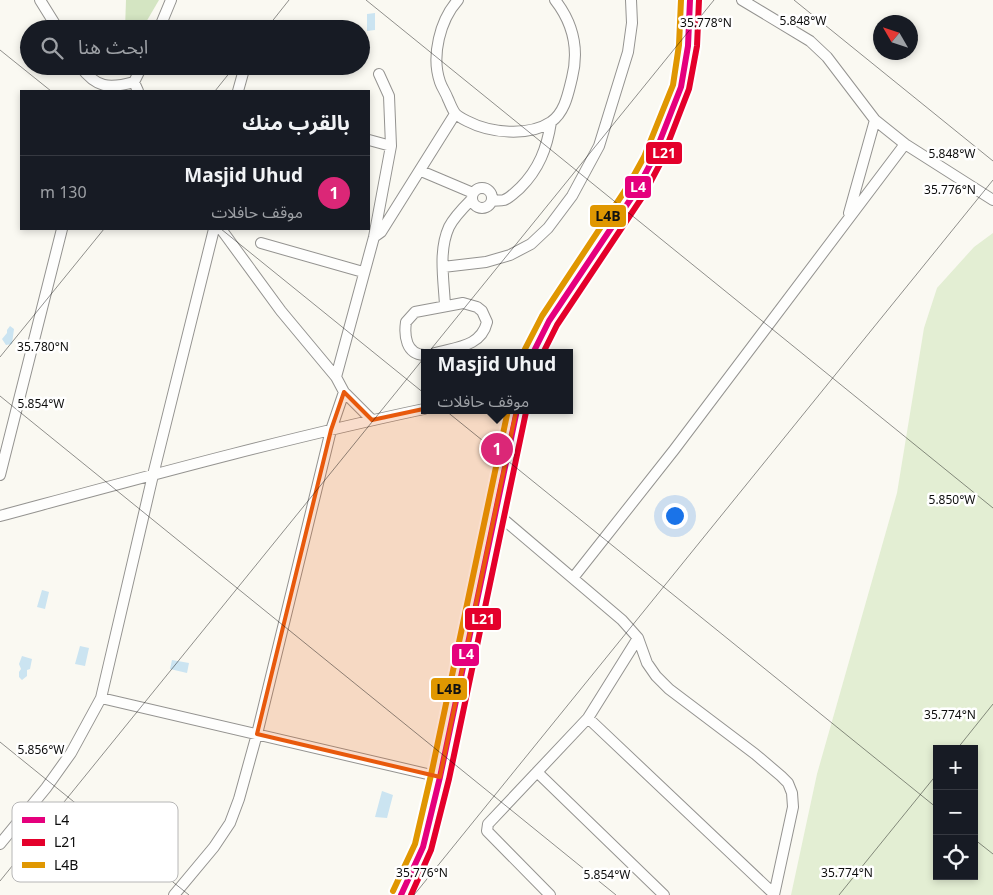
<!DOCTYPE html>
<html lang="ar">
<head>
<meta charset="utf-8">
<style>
  body { margin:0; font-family:Georgia,"Noto Sans Arabic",serif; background:#242831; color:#f1f3f6; direction:rtl }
  .controls { position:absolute; right:15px; bottom:15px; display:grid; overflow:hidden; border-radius:0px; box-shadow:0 2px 8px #0003 }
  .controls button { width:45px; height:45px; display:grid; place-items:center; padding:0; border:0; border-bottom:1px solid #363941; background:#171b24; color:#f1f3f6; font:25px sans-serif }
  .compass { position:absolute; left:873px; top:15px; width:45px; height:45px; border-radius:50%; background:#171b24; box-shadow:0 2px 8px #0003; rotate:309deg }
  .you { position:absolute; left:674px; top:515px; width:18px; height:18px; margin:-12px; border:4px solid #fff; border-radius:50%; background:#1a73e8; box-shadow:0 0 0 8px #1a73e833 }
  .badge { display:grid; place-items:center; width:32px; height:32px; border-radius:50%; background:#db2777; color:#fff; font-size:16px; font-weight:700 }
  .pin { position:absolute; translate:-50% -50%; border:2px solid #fff; box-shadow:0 1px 5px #0006 }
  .popup { position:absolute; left:421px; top:349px; width:152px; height:65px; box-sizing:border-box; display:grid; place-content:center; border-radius:0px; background:#171b24; filter:drop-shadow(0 1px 4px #0005); font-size:16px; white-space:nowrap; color:#9ea1a6 }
  .popup b { font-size:19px; color:#f1f3f6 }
  .popup::after { content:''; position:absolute; left:50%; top:100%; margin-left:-10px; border:10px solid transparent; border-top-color:#171b24 }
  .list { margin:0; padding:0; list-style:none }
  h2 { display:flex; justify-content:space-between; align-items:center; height:65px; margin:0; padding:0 20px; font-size:21px }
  h2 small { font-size:16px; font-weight:400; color:#9ea1a6 }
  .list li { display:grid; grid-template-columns:32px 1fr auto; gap:15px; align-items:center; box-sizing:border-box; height:75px; padding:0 20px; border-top:1px solid #363941 }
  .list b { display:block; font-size:19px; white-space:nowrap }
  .list p { margin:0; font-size:16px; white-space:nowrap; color:#9ea1a6 }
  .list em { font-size:16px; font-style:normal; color:#9ea1a6 }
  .icon { flex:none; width:28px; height:28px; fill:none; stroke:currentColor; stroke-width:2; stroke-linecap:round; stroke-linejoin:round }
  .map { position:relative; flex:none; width:993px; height:895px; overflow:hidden; direction:ltr }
  .search { position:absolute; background:#171b24; box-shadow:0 2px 8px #0003; left:20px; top:20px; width:350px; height:55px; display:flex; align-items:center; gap:12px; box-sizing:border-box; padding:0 18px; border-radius:28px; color:#9ea1a6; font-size:19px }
  .panel { position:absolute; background:#171b24; box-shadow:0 2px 8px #0003; left:20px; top:90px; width:350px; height:140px; border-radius:0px; direction:rtl }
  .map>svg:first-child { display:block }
  .green { fill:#e3eed3; fill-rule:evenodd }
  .forest { fill:#d4e5c2 }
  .water { fill:#cbe4f1 }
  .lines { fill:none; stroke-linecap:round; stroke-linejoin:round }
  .street-casing { stroke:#949390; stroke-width:12 }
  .secondary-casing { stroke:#8a8a87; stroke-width:16 }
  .street { stroke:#fefefd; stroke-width:10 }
  .secondary { stroke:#f4f3ea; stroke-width:14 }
  .bus-1-casing { stroke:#fff; stroke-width:10 }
  .bus-2-casing { stroke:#fff; stroke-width:10 }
  .bus-3-casing { stroke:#fff; stroke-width:10 }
  .bus-1 { stroke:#e5007d; stroke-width:6 }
  .bus-2 { stroke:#e4002b; stroke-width:6 }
  .bus-3 { stroke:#e09701; stroke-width:6 }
  .marked { fill:#e8590c; fill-opacity:0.2; stroke:#e8590c; stroke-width:4; stroke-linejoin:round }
  .ticks { fill:none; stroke:#0d0d0d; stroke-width:1; stroke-opacity:0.45 }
  .key { fill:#fff; stroke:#b6b6b6; stroke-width:1 }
  .key-label { font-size:14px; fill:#0d0d0d }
  .ticks-label { font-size:12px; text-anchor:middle; fill:#0d0d0d; stroke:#fff; stroke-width:5; stroke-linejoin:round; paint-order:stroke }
  .line-badge { stroke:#fff; stroke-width:2 }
  .badge-label { font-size:14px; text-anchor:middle; font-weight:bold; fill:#fff }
  .pale-badge-label { font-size:14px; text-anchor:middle; font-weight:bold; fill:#111 }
</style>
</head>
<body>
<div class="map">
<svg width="993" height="895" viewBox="0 0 993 895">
  <rect width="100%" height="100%" fill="#faf9f2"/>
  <path class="green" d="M993,233V895H791L817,774L897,493L924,328L937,288L974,247ZM937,749H974V876H937Z"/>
  <path class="forest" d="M126,0H159L142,29H125Z"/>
  <path class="water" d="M375,13V30L367,31V14Z
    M10,326L14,329L12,344L6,345L2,339L7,333V330Z
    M42,590L49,592L45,609L37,607Z
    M80,646L89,648L85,666L75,664Z
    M22,656L32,659L30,669L27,670V676L22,680L19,677V672L21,669L19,664Z
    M172,660L189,663L187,673L170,669Z
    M382,791L393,795L387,818L375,817Z"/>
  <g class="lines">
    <defs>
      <path id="street" d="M40,0L58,29
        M458,0C440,20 431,56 440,82C442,88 446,93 448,99C450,103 452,109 455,113C457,116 463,119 467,121C490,133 528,137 551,122C565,112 568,94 572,78C579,50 573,23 555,0
        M742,0L810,41L827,57L875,120L905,144L993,200
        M159,29L171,0
        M80,66C96,88 109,89 134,82
        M138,91L134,82L142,66
        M238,91L245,66
        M369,140L391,146
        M421,171L473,193
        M472 198a10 10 0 1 1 20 0a10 10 0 1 1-20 0Z
        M492,201C496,200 500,201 504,200C510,198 515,192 520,188C539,169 547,148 551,122
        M849,213L875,120
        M221,229L281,311L336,377L344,392L372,420
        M374,237L381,232L455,114
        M261,243L363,272
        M443,267L486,262L510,255L531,244L548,228L572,196L599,146L628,52L632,23L631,0
        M445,306C444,281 438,251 449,227C454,217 463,208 471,200
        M424,355C406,354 404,336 406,322L415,312L463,303L477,307L482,311L487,322C481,347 456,347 435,353
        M336,377L374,237L391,146L389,96L379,74
        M0,475L62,229
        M496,513L622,620L638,638L647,663L656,676L669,689L755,754L781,776L788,783L792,793L793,807L774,895
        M0,516C141,478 282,439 424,409
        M573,578L674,450L905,144
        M101,698L440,777
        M588,718L774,894
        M537,772L664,895
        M0,844L46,788L71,753L101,698L153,475L214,229
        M174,895L214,847L230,823L239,799L257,734L331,430L344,392
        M550,895L489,833L487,831L488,824L588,718L638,638"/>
      <path id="secondary" d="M533,353L549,321L636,191L652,161L681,87L688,46L690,0
        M401,895L423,847L440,777L517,410"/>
    </defs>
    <use href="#street" class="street-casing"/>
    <use href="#secondary" class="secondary-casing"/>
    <use href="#street" class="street"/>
    <use href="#secondary" class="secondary"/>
    <defs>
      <path id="bus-1" d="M533,353L549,321L636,191L652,161L681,87L688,46L690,0
        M401,895L423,847L440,777L517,410"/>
      <path id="bus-2" d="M543,353L557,325L643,196L660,164L689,89L697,46L699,0
        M411,895L431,850L449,779L526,412"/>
      <path id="bus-3" d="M525,349L542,316L628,186L644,157L673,85L679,45L681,0
        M393,891L415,844L431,775L508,410"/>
    </defs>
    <use href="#bus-1" class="bus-1-casing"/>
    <use href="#bus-2" class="bus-2-casing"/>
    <use href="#bus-3" class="bus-3-casing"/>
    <use href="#bus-1" class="bus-1"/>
    <use href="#bus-2" class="bus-2"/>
    <use href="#bus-3" class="bus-3"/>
  </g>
  <path class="marked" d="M521,388L440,777L257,734L331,430L344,392L372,420Z"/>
  <path class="ticks" d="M366,0L993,508M794,0L993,161M266,29L289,0M0,50L51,91M215,91L235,66M221,229L937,808M0,357L104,229M0,396L616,895M0,742L189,895M957,749L993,704M974,839L993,854M0,881L714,0M414,895L993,180M839,895L937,774"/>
  <rect x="12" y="802" width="166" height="80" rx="8" class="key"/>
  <rect x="22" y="817" width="23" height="6" fill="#e5007d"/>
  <rect x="22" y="839" width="23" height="7" fill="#e4002b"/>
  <rect x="22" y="862" width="23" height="6" fill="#e09701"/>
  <g class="key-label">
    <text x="54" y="825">L4</text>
    <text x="54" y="847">L21</text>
    <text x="54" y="870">L4B</text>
  </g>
  <g class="ticks-label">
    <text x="803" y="25">5.848°W</text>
    <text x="706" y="27">35.778°N</text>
    <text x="952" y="158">5.848°W</text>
    <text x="950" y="194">35.776°N</text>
    <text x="43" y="351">35.780°N</text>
    <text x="41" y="408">5.854°W</text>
    <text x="952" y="504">5.850°W</text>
    <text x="950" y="719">35.774°N</text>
    <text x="41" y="754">5.856°W</text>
    <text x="422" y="877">35.776°N</text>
    <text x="847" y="877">35.774°N</text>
    <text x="607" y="879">5.854°W</text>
  </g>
  <g class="line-badge">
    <rect x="645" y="141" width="38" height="24" rx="5" fill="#e4002b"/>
    <rect x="624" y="175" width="28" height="24" rx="5" fill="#e5007d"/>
    <rect x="589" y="204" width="38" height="24" rx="5" fill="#e09701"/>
    <rect x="464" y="607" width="38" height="24" rx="5" fill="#e4002b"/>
    <rect x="451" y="643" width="29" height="24" rx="5" fill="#e5007d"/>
    <rect x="430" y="677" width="38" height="24" rx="5" fill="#e09701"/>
  </g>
  <g class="badge-label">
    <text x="664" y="158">L21</text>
    <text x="638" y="192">L4</text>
    <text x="483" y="624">L21</text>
    <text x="466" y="659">L4</text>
  </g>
  <g class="pale-badge-label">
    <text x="608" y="221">L4B</text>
    <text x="449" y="694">L4B</text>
  </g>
</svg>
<div class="controls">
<button>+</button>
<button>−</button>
<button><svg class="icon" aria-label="locate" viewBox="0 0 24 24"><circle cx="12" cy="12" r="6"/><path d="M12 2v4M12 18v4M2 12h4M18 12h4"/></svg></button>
</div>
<svg class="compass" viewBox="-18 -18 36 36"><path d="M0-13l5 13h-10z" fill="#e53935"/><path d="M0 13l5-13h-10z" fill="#9ea1a6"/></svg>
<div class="you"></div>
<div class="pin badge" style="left:497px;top:449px">1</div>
<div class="popup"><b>Masjid Uhud</b>موقف حافلات</div>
<div class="search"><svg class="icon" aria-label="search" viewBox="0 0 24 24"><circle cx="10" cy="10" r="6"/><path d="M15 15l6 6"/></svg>ابحث هنا</div>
<section class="panel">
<h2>بالقرب منك<small></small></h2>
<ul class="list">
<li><span class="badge">1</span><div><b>Masjid Uhud</b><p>موقف حافلات</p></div><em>130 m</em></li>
</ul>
</section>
</div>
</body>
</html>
